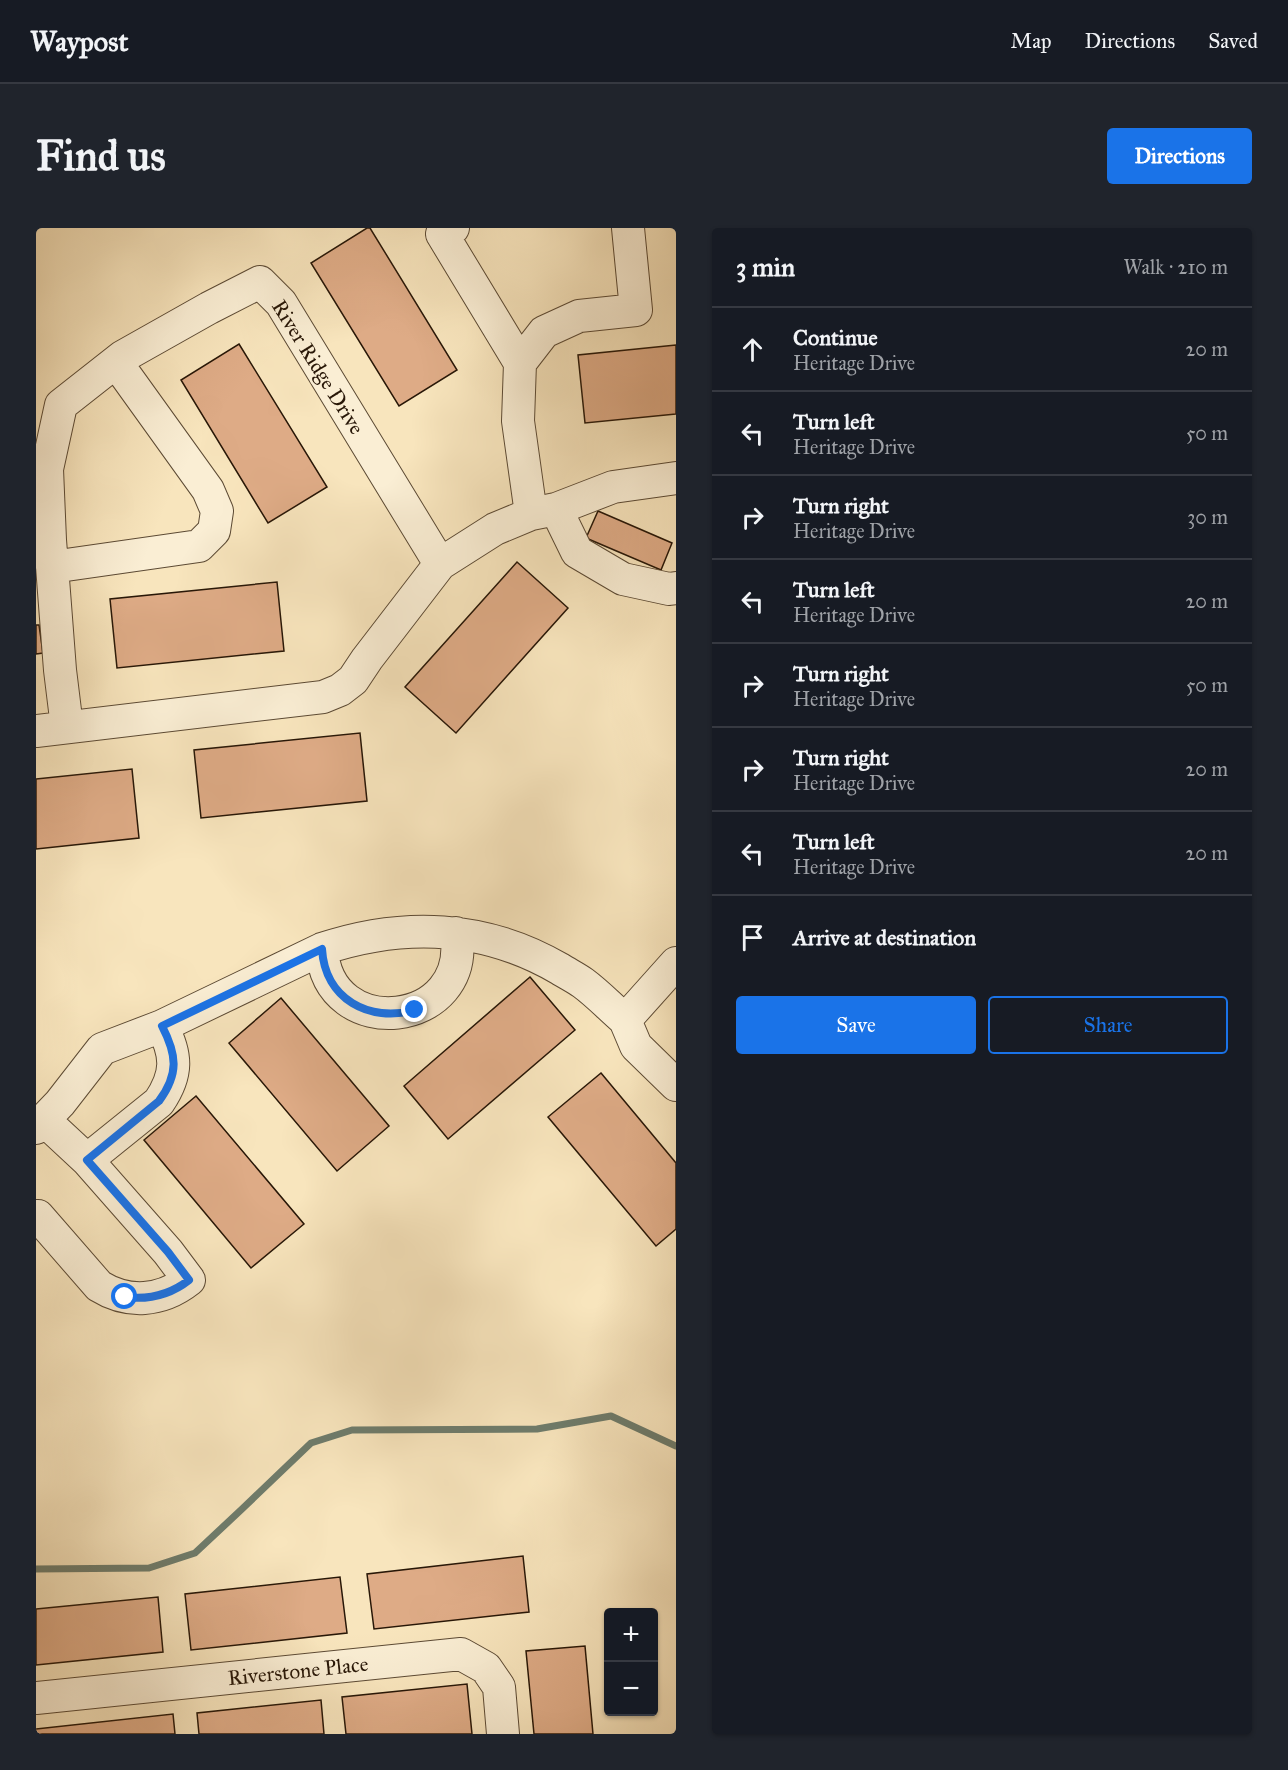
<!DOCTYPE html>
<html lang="en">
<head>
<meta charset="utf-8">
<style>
  body { margin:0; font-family:"IM FELL Great Primer",serif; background:#20242c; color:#f1f3f6 }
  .controls { position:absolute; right:18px; bottom:18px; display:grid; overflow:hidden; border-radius:6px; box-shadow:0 2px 4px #0004 }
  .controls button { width:54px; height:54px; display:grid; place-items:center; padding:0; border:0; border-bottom:2px solid #363941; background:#171b24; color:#f1f3f6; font:30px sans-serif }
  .stop { position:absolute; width:18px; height:18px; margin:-14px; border:4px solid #1a73e8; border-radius:50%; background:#fff }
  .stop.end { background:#1a73e8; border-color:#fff; box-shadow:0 2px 6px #0008 }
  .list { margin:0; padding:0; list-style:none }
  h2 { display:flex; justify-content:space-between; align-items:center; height:78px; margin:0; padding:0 24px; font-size:26px }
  h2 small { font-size:20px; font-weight:400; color:#9ea1a6 }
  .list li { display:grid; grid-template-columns:39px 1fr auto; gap:18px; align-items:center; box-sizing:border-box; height:84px; padding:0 24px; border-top:2px solid #363941 }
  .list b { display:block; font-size:22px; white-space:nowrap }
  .list p { margin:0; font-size:20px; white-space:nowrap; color:#9ea1a6 }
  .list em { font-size:20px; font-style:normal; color:#9ea1a6 }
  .actions { display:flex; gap:12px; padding:18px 24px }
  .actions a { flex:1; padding:14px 0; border:2px solid #1a73e8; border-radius:6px; text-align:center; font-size:21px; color:#1a73e8 }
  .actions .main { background:#1a73e8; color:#fff }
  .icon { flex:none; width:33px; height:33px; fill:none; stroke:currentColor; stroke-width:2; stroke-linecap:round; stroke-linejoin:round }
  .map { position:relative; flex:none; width:640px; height:1506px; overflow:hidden; border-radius:6px }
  header { display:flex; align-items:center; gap:36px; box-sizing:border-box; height:84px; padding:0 30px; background:#171b24; border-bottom:2px solid #363941 }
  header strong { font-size:28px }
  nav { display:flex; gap:33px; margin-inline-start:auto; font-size:21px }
  .intro { display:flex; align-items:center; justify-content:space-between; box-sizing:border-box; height:144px; padding:0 36px }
  h1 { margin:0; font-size:42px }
  .button { padding:15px 27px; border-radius:6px; background:#1a73e8; color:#fff; font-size:21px; font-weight:700 }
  main { display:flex; gap:36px; padding:0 36px }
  aside { flex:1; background:#171b24; border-radius:6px; box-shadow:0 2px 4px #0004 }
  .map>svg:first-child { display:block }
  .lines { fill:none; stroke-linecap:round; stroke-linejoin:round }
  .stream { stroke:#6e7c6c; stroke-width:7 }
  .building { fill:#deab86; stroke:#281707; stroke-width:1.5 }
  .minor-casing { stroke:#5c4a34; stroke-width:34 }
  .minor { stroke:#faeed4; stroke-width:32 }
  .route { stroke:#1a73e8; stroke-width:8 }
  .labels { text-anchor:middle; stroke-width:4.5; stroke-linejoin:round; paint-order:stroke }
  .street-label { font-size:21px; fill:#281707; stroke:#faeed4 }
</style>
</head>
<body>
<header>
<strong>Waypost</strong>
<nav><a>Map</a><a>Directions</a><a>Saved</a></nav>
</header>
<div class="intro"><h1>Find us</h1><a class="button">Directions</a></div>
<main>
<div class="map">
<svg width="640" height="1506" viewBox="0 0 640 1506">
  <rect width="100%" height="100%" fill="#f8e5bd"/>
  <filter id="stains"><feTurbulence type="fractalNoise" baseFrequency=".00333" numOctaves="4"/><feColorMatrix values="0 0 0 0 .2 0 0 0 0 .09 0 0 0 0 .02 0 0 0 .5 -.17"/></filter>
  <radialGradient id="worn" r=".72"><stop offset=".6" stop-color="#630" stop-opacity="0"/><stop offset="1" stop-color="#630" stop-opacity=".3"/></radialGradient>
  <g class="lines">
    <path class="stream" d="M0,1341L113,1340L159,1325L206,1281L275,1215L316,1202L501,1201L575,1188L640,1218"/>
  </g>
  <path class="building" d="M331,0H334L421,142L363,178L275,35Z
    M203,116L291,259L232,295L145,152Z
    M640,117V186L549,195L542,127Z
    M562,283L636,315L625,342L550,310Z
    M481,334L532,380L420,505L369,459Z
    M241,354L248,423L81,440L74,371Z
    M0,397H3L7,425L0,426Z
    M324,505L331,573L165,590L158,522Z
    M96,541L103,610L0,621V551Z
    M494,749L539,802L412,911L368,858Z
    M245,770L353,898L301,943L193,815Z
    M565,845L640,935V1001L620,1018L512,889Z
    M160,868L268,996L215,1040L108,912Z
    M487,1328L493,1384L338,1401L331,1346Z
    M304,1349L311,1405L155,1422L149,1366Z
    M122,1369L127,1424L0,1437V1381Z
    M549,1418L557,1506H498L490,1423Z
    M431,1456L436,1506H310L306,1469Z
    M285,1472L288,1506H163L161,1485Z
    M137,1486L139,1506H0V1501Z"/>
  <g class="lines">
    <defs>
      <path id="minor" d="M417,0L406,6L484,135L482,193L495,286
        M484,135L508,104L543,88L600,82L592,0
        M520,281L541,324L587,351L633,361L640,360
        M16,339L163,318L178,303L181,283L172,262L80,134
        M31,499L24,442L14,312L11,241L25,177L86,129L173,80L224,54L245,75L404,336
        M0,503L287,469L304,462L317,452L331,431L404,336L459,301L495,286L520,281L577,259L640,250
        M286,721C291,816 437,801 420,705
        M640,735L589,792L600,818L640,857
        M0,900L24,875L66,821L126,798L286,721C367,694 449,697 524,741C532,746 540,750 547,755C562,766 575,780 589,792
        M51,932L123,874C142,846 141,827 126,798
        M0,988H2L63,1058C92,1076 125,1074 153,1052L132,1024L51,932L8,892
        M0,1470L425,1426L450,1440L463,1459L467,1506"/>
    </defs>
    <use href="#minor" class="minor-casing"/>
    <use href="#minor" class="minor"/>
  </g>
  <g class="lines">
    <path class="route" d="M89,1069C113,1072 134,1067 153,1052L132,1024L51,932L123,873C143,846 141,827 126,798L286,721C289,771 333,795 379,782"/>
  </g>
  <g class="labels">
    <g class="street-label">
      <text transform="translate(282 139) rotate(58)" y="7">River Ridge Drive</text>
      <text transform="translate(262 1443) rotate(-6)" y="7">Riverstone Place</text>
    </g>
  </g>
  <rect width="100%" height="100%" filter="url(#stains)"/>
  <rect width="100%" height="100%" fill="url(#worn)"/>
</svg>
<div class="controls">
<button>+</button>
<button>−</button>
</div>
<div class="stop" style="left:89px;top:1069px"></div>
<div class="stop end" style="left:379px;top:782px"></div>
</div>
<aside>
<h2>3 min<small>Walk · 210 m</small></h2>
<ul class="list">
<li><svg class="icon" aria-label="ahead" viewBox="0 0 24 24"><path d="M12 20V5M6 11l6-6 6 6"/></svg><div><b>Continue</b><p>Heritage Drive</p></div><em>20 m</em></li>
<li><svg class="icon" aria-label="left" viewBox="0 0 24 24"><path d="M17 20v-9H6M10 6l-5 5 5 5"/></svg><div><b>Turn left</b><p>Heritage Drive</p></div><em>50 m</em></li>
<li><svg class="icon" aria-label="right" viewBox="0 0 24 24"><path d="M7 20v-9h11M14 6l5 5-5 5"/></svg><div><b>Turn right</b><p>Heritage Drive</p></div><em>30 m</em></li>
<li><svg class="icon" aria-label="left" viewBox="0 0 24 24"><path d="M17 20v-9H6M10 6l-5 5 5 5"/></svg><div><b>Turn left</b><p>Heritage Drive</p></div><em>20 m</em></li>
<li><svg class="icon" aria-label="right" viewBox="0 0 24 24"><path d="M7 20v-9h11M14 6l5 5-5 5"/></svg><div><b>Turn right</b><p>Heritage Drive</p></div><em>50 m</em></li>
<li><svg class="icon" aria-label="right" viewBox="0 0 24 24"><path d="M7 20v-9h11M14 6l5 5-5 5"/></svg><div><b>Turn right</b><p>Heritage Drive</p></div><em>20 m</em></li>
<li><svg class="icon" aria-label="left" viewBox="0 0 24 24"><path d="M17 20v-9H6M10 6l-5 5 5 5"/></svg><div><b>Turn left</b><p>Heritage Drive</p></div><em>20 m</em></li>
<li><svg class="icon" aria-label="arrive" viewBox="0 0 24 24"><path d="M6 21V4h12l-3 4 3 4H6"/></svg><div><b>Arrive at destination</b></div></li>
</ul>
<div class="actions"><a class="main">Save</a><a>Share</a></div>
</aside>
</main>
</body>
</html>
